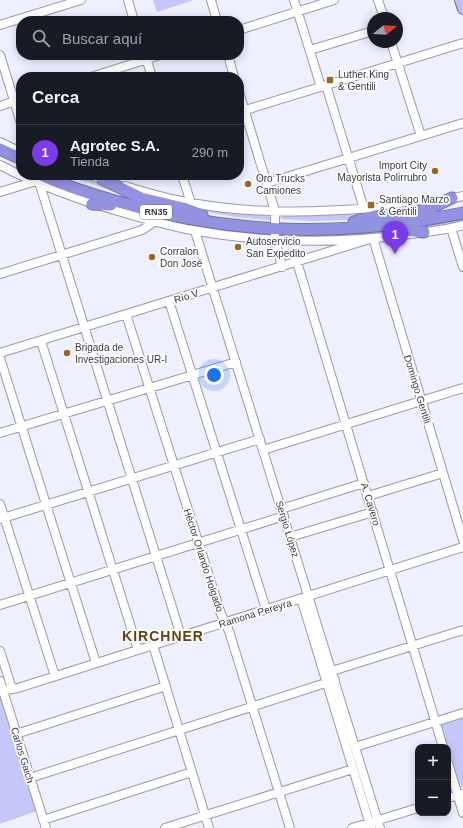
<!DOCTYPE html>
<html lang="es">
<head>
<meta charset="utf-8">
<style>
  body { margin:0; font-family:Helvetica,sans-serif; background:#242831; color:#f1f3f6 }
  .controls { position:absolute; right:12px; bottom:12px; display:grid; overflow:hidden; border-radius:8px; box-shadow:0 2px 10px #0003 }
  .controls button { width:36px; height:36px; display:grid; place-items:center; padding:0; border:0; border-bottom:1px solid #363941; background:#171b24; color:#f1f3f6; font:20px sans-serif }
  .compass { position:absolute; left:367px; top:12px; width:36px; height:36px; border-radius:50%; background:#171b24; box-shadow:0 2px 10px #0003; rotate:72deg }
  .you { position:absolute; left:214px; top:375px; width:14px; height:14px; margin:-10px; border:3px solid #fff; border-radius:50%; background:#1a73e8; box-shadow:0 0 0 6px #1a73e833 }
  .badge { display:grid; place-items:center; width:26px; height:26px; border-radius:50%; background:#7c3aed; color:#fff; font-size:13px; font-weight:700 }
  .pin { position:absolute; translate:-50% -33px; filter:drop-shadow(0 1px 2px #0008) }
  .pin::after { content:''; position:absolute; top:21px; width:14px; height:12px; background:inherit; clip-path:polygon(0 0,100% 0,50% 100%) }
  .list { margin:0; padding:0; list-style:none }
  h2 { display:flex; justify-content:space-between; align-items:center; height:52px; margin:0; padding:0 16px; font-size:17px }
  h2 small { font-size:13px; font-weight:400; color:#9ea1a6 }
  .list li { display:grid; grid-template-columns:26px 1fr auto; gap:12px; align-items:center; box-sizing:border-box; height:56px; padding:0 16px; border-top:1px solid #363941 }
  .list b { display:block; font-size:15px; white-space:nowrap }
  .list p { margin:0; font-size:13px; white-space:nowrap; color:#9ea1a6 }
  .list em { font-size:13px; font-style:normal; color:#9ea1a6 }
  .icon { flex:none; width:22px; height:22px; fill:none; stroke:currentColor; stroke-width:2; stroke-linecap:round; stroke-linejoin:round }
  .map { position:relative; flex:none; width:463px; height:828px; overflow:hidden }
  .search { position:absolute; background:#171b24; box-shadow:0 2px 10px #0003; left:16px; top:16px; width:228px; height:44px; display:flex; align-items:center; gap:10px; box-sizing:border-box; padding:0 14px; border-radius:16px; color:#9ea1a6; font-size:15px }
  .panel { position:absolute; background:#171b24; box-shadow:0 2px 10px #0003; left:16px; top:72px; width:228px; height:108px; border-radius:16px }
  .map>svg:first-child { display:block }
  .green { fill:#c5c7f9 }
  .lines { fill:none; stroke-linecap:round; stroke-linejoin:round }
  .minor-casing { stroke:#9899b2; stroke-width:10 }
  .major-casing { stroke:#7273a9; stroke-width:12 }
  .highway-casing { stroke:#7273a9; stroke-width:13 }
  .minor { stroke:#fff; stroke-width:8 }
  .major { stroke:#bebeec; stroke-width:10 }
  .highway { stroke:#9292e0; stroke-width:11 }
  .poi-dot { fill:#9a691c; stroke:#fff; stroke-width:1.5 }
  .labels { text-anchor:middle; stroke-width:3.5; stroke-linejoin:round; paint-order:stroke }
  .shield { fill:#fff; stroke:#74747b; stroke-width:1 }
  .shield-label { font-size:9px; font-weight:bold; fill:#383943 }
  .poi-label { font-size:10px; fill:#383943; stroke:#fff; text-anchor:start }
  .street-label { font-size:10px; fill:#383943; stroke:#fff }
  .district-label { font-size:14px; font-weight:bold; letter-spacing:1px; fill:#64430e; stroke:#fff }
</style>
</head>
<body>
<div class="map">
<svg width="463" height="828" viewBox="0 0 463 828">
  <rect width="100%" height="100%" fill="#eeefff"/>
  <path class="green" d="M153,0H194L157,12Z
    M64,175C89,175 99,180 119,193Z
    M179,205L268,214L271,219L270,220C237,218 211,214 179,205Z
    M396,209L346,220L312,221L280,219L282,215Z
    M463,216V223L430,229L400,226Z
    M154,217L271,233L267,236L193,228Z
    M386,231L401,232L340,238L282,236L281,232L342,235Z
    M0,694L37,811L0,824Z
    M463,715V787L459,788L448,753V747H446L439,722Z"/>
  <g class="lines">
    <defs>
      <path id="minor" d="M128,0L134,21
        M211,0L217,21
        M294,0L321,87
        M378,0L384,18
        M0,25L81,0
        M239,30L334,0
        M391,42L421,136
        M310,50L373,31
        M0,55L21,123
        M145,55L152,77
        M228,55L234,77
        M91,77L160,55
        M326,85L364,209
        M239,92L275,211V239L282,267
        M0,106L21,99
        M239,112L463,43
        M0,142L21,152
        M0,165C38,185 77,199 118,211C141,218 163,224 186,229C256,242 332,244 403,235C423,232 443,231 463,225
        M88,175L107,180
        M182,175L191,203
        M267,183L463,123
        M40,185L181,636
        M125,186C144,192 162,197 181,201C244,214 309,213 373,208C403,206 433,203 463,196
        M0,192L33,182
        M451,228L463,267
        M195,231L380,828
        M297,262L443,747
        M0,274L142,230L154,222
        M169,301L266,609
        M126,314L221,614L229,631L290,828
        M41,341L138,650
        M0,353L373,238L463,540
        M0,358L96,663
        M0,433L236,362
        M263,450L463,388
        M368,496L443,473
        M0,504L55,676
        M281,509L364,483
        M0,519L260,439
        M290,537L373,512
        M301,598L371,828
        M0,605L284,516
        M153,645L209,828
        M0,651L12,689
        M332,671L463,630
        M0,681L46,828
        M0,691L18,688L463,547
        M16,734L166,686
        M355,747L463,713
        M448,763L463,813
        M30,778L335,680
        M448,798L463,794
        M43,820L192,772
        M165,828L353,769
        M352,828L418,808"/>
      <path id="major" d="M460,0L463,9"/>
      <path id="highway" d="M0,149L21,159
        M41,175C65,186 90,194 115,201C233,236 343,237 463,213
        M102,179L141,198L183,208L202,215
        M92,204L111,205
        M354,222L375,216L431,208L452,198
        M394,229L424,232"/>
    </defs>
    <use href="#minor" class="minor-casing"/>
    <use href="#major" class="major-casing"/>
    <use href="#highway" class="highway-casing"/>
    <use href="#minor" class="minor"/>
    <use href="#major" class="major"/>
    <use href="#highway" class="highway"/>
  </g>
  <g class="poi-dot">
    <rect x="326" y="76" width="8" height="8" rx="2"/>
    <circle cx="435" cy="171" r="4"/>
    <circle cx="248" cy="184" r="4"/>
    <rect x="367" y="201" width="8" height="8" rx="2"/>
    <circle cx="238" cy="247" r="4"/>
    <circle cx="152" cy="257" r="4"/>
    <circle cx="67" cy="353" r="4"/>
  </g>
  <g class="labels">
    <rect class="shield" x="140" y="205" width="32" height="14" rx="3"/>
    <g class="shield-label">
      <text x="156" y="215">RN35</text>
    </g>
    <g class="poi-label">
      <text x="338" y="78">Luther King<tspan x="338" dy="12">&amp; Gentili</tspan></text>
      <text x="427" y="169" text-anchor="end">Import City<tspan x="427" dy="12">Mayorista Polirrubro</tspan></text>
      <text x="256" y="182">Oro Trucks<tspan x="256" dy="12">Camiones</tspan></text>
      <text x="379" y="203">Santiago Marzo<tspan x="379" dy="12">&amp; Gentili</tspan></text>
      <text x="246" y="245">Autoservicio<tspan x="246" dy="12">San Expedito</tspan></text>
      <text x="160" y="255">Corralon<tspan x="160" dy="12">Don José</tspan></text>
      <text x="75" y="351">Brigada de<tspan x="75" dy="12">Investigaciones UR-I</tspan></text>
    </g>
    <g class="street-label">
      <text transform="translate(186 296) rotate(-17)" y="4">Río V</text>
      <text transform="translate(418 389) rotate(73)" y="4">Domingo Gentili</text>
      <text transform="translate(371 504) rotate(73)" y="4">A. Cavero</text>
      <text transform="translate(288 529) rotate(73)" y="4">Sergio López</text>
      <text transform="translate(204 560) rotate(72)" y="4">Héctor Orlando Holgado</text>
      <text transform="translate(255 613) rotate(-17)" y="4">Ramona Pereyra</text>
      <text transform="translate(23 755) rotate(73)" y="4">Carlos Gaich</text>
    </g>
    <g class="district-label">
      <text x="163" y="641">KIRCHNER</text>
    </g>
  </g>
</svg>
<div class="controls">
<button>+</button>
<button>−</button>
</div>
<svg class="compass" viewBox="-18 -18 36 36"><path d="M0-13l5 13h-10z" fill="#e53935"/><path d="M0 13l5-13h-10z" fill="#9ea1a6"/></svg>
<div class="you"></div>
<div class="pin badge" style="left:395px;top:254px">1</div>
<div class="search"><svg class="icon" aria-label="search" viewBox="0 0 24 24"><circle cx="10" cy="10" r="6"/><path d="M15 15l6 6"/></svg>Buscar aquí</div>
<section class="panel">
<h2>Cerca<small></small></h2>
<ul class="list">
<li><span class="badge">1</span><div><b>Agrotec S.A.</b><p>Tienda</p></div><em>290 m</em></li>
</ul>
</section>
</div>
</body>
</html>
